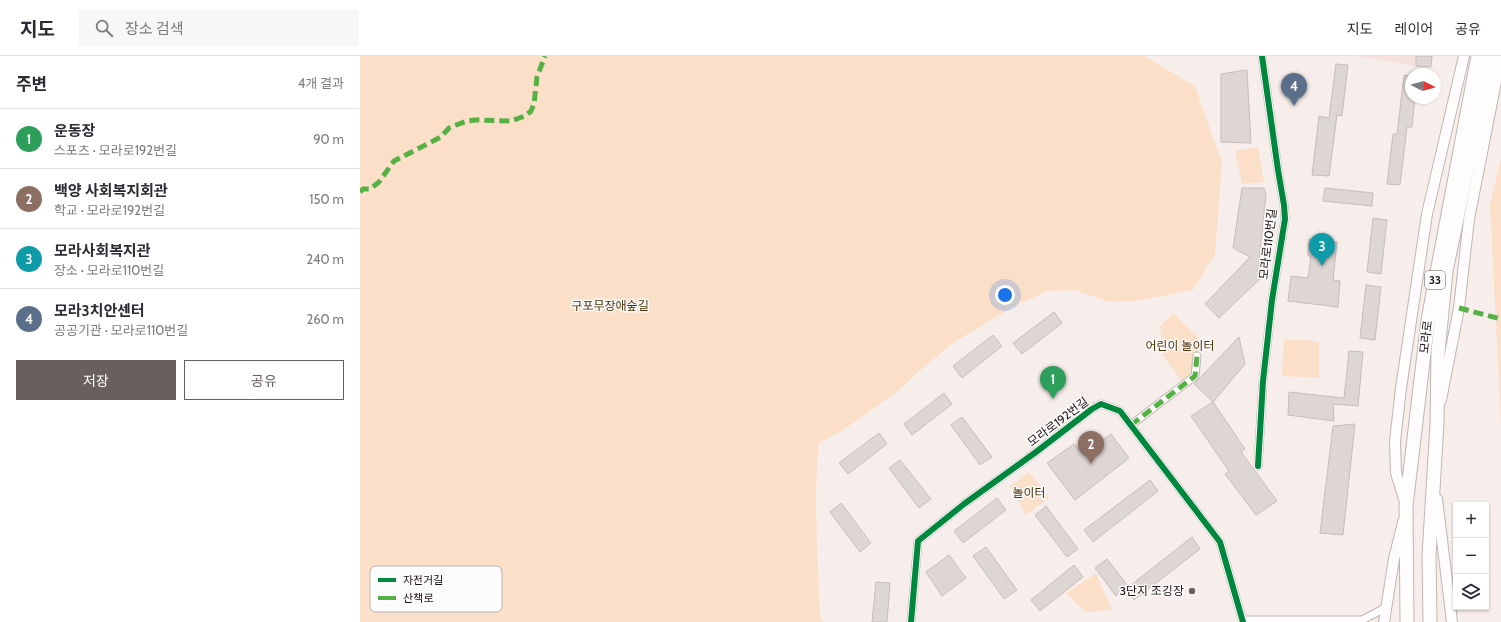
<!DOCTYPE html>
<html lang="ko">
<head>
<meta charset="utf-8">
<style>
  body { margin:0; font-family:Cabin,"Noto Sans KR",sans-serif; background:#f7f7f7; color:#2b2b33 }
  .controls { position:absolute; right:12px; bottom:12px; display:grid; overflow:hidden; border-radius:0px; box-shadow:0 1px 3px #0004 }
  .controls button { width:36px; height:36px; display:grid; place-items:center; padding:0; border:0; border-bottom:1px solid #e1e1e2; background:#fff; color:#2b2b33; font:20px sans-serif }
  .compass { position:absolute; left:1045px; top:12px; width:36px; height:36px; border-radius:50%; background:#fff; box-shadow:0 1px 3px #0004; rotate:95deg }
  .you { position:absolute; left:645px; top:239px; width:14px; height:14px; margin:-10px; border:3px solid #fff; border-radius:50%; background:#1a73e8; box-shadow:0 0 0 6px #1a73e833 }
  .badge { display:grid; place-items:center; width:26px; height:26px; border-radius:50%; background:#695f5e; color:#fff; font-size:13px; font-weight:700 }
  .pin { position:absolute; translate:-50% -33px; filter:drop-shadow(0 1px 2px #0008) }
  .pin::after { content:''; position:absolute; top:21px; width:14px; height:12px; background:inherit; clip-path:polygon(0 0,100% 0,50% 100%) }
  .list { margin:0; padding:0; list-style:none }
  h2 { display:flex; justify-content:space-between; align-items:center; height:52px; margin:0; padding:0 16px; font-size:17px }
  h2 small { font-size:13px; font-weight:400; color:#7c7c81 }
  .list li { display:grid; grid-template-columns:26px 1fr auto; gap:12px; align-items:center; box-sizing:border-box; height:60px; padding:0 16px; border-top:1px solid #e1e1e2 }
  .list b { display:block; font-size:15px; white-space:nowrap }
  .list p { margin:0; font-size:13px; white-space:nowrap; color:#7c7c81 }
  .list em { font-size:13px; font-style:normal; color:#7c7c81 }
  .actions { display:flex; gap:8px; padding:12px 16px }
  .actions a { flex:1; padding:9px 0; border:1px solid #695f5e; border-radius:0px; text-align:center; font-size:14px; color:#695f5e }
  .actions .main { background:#695f5e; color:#fff }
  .icon { flex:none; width:22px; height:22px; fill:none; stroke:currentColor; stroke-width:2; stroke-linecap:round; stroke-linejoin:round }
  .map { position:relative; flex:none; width:1141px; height:566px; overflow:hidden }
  header { display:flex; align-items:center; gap:24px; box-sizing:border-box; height:56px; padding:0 20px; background:#fff; border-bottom:1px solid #e1e1e2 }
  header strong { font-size:19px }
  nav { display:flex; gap:22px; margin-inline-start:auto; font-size:14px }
  .search { width:280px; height:36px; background:#f7f7f7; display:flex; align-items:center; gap:10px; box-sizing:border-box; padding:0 14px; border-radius:0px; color:#7c7c81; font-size:15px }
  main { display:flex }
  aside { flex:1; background:#fff }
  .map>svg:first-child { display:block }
  .built { fill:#f6e1de }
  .green { fill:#fbdfc8 }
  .building { fill:#ded6d3; stroke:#c7beba }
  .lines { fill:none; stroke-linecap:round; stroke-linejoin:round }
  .street-casing { stroke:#bfb6b4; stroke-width:9 }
  .secondary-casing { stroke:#bfb6b4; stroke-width:12 }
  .highway-casing { stroke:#bfb6b4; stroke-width:15 }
  .street { stroke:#fefcfc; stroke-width:7 }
  .secondary { stroke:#fefcfc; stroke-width:10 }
  .highway { stroke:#fefcfc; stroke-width:13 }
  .quiet { stroke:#55b144; stroke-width:5; stroke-dasharray:10 5; stroke-linecap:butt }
  .cycleway-casing { stroke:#fcfcfc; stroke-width:8 }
  .cycleway { stroke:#00873e; stroke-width:6 }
  .poi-dot { fill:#695f5e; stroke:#fcfcfc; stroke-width:1.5 }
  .labels { text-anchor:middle; stroke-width:3; stroke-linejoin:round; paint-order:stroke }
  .shield { fill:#fcfcfc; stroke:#5f5858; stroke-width:1 }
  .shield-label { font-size:11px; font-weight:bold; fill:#1c1211 }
  .street-label { font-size:12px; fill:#1c1211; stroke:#fcfcfc }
  .park-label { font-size:12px; fill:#4f2b00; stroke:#fcfcfc }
  .poi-label { font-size:12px; fill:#1c1211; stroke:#fcfcfc; text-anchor:end }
  .key { fill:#fcfcfc; stroke:#b9b6b6; stroke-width:1 }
  .key-label { font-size:11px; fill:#1c1211 }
</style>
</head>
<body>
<header>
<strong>지도</strong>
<div class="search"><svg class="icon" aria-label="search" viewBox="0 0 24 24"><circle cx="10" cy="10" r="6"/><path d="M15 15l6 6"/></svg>장소 검색</div>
<nav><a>지도</a><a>레이어</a><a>공유</a></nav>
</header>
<main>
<aside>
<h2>주변<small>4개 결과</small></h2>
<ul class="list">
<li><span class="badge" style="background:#2e9e5b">1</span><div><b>운동장</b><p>스포츠 · 모라로192번길</p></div><em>90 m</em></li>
<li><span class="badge" style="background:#8d6e63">2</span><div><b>백양 사회복지회관</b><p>학교 · 모라로192번길</p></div><em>150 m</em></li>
<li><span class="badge" style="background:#0f9aa8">3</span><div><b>모라사회복지관</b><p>장소 · 모라로110번길</p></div><em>240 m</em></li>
<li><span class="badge" style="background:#5c6f8a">4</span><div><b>모라3치안센터</b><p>공공기관 · 모라로110번길</p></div><em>260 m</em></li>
</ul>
<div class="actions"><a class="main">저장</a><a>공유</a></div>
</aside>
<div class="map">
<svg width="1141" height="566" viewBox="0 0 1141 566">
  <rect width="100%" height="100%" fill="#f7eeec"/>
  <path class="built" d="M993,0H1068L1067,12Z"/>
  <path class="green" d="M0,0H784L835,30L862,107L855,198L833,234L777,245H747L715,234L688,235L654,250L593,287L558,316L537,336L480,376L459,387C453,443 458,502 460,559L463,566H0Z
    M898,91L904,126L882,128L875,95Z
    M1141,102V371L1130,148Z
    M813,257L842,285L825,329L803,300L800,271Z
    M924,283L959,285V322L922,320Z
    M669,416L690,441L666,459L650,430Z
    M736,517L752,554L725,556L706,537Z"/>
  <path class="building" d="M1056,0H1072L1071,11L1056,10Z
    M976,8L988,9L982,60L977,59L969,120L952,119L959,60L969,62Z
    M887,14L891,87L861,86V18Z
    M1044,19L1051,20V42H1055L1052,71H1047L1040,129L1027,128L1033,78H1037Z
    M882,132H904L906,139L898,214L905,218L859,262L845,248L890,201L873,192Z
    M965,132L1013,137L1012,150L963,145Z
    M1013,162L1027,164L1021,218L1007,216Z
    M949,183L977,186L973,224L980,225L978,251L928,245L931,220L948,222L951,200H948Z
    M1006,229L1021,231L1015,284L1000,282Z
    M694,256L702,267L662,298L653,287Z
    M633,279L642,290L602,322L593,310Z
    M879,281L885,308L853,346L834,328Z
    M989,295L1003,296L998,350L973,348L974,365L928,359L929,336L984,342Z
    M584,337L592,348L552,379L544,368Z
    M853,346L885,393L881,396L917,445L896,459L865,418L869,415L831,360Z
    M602,361L632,401L620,409L591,369Z
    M995,368L983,479L960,477L973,370Z
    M519,377L527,388L488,418L479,407Z
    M751,378L769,402L715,444L687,407L714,388L723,398Z
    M540,404L571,443L559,452L529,412Z
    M790,424L798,435L733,486L724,474Z
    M637,442L646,454L603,487L594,475Z
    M481,447L511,487L500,496L470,456Z
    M686,450L718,493L707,501L675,459Z
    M832,481L840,493L774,544L766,533Z
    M626,491L657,534L644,543L613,500Z
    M589,499L606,522L582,540L566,516Z
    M747,503L768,530L756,540L735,512Z
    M714,509L723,521L680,555L671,544Z
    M516,526L530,527L527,566H512Z"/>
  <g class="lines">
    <defs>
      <path id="street" d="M771,369L835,320L837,300
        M898,410L903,325L912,244L925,163L924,149L918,114L902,0
        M883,564H1002L1025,552
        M551,566L558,485L604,448L676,396L732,353L741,348L760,355L860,486L883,566"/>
      <path id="secondary" d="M1081,344L1099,252L1109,163L1141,0
        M1077,443L1092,566
        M1045,446L1036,417L1035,385L1041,332L1067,158L1104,0
        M1024,566L1034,503L1043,466"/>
      <path id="highway" d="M1047,566L1046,450L1068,264L1118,0
        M1070,566L1069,500L1077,367L1078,296L1086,215L1131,0"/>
    </defs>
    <use href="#street" class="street-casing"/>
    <use href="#secondary" class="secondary-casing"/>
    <use href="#highway" class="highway-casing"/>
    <use href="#street" class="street"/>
    <use href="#secondary" class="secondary"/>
    <use href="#highway" class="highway"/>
    <path class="quiet" d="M0,136L3,133H10L19,126L34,105L81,81L89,72L96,69L107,65L115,64L151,65L165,60L171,55L174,48L177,21L185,0
      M1099,252L1141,263
      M771,369L835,320L837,300"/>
    <defs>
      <path id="cycleway" d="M898,410L903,325L912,244L925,163L924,149L918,114L902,0
        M551,566L558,485L604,448L676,396L732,353L741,348L760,355L860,486L883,566"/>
    </defs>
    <use href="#cycleway" class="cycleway-casing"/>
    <use href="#cycleway" class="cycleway"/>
  </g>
  <circle class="poi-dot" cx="832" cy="535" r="4"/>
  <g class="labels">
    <rect class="shield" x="1065" y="215" width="20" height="18" rx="3"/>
    <g class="shield-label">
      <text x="1075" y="228">33</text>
    </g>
    <g class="street-label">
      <text transform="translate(908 188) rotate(-83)" y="4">모라로110번길</text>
      <text transform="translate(1066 281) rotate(-83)" y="4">모라로</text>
      <text transform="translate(698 366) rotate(-37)" y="4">모라로192번길</text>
    </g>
    <g class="park-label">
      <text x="250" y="254">구포무장애숲길</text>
      <text x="820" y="294">어린이 놀이터</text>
      <text x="669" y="441">놀이터</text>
    </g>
    <g class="poi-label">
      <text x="824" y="539">3단지 조깅장</text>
    </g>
  </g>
  <rect x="10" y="510" width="132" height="46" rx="6" class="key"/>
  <rect x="18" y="522" width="18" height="4" fill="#00873e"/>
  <rect x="18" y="540" width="18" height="4" fill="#55b144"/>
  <g class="key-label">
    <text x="43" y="528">자전거길</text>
    <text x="43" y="546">산책로</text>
  </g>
</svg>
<div class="controls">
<button>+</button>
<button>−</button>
<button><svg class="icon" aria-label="layers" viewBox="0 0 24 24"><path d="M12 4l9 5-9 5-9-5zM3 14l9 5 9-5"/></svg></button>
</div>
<svg class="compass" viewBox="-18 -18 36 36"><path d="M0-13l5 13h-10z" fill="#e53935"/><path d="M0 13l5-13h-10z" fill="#7c7c81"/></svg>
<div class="you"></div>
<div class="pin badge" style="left:693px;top:343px;background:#2e9e5b">1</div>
<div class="pin badge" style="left:731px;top:408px;background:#8d6e63">2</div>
<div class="pin badge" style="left:962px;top:210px;background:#0f9aa8">3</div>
<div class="pin badge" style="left:934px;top:50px;background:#5c6f8a">4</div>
</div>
</main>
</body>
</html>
